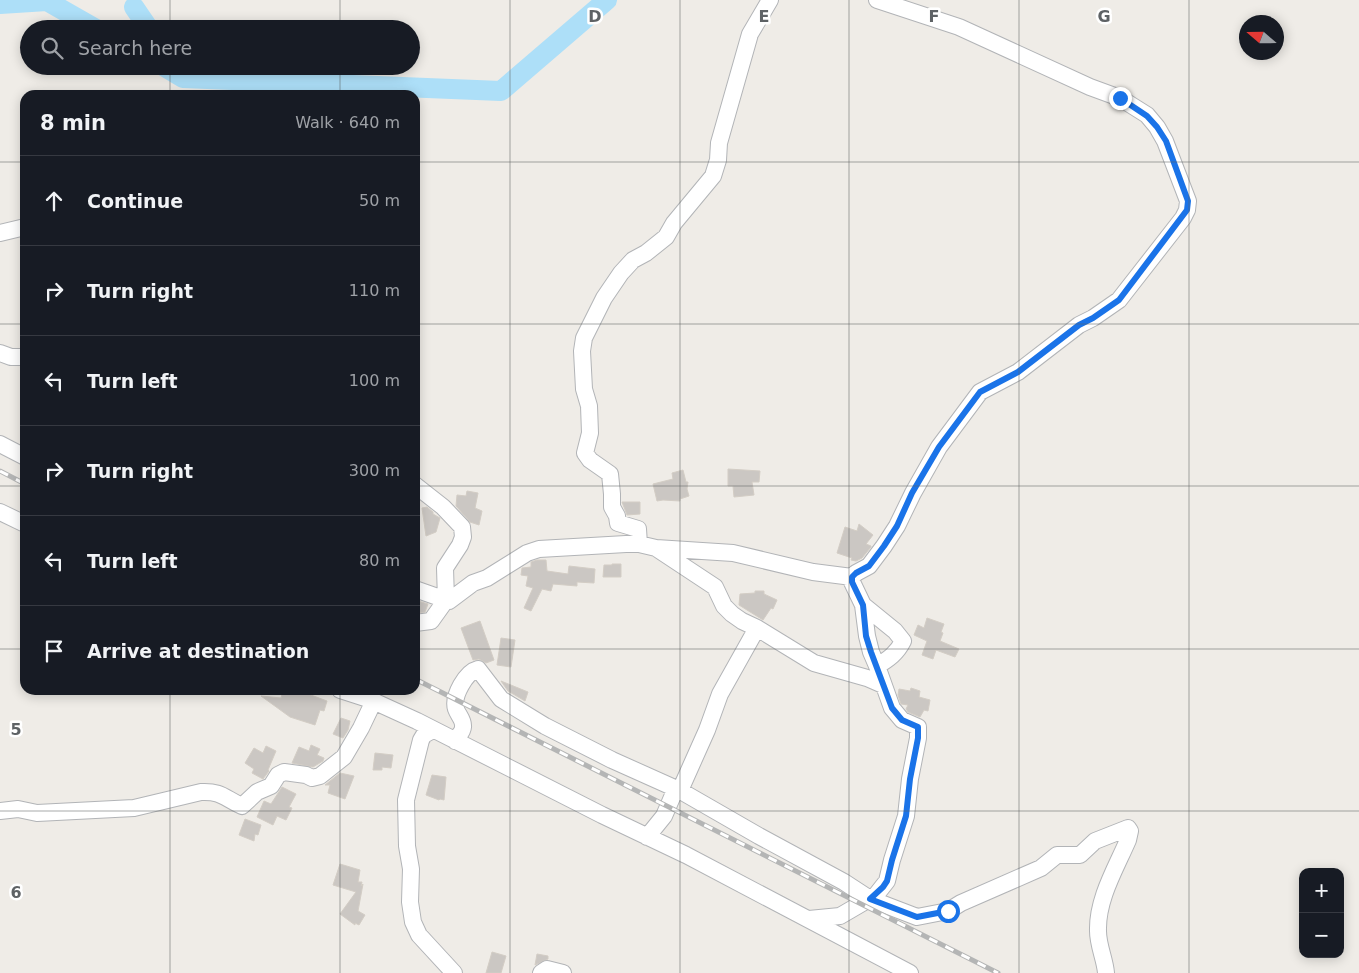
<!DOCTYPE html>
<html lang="en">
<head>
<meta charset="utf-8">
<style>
  body { margin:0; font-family:"DejaVu Sans",sans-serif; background:#20242c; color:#f1f3f6 }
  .controls { position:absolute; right:15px; bottom:15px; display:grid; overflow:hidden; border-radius:10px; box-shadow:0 2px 12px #0003 }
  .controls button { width:45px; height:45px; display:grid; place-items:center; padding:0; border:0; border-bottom:1px solid #363941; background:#171b24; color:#f1f3f6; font:25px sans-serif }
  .compass { position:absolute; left:1239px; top:15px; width:45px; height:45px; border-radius:50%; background:#171b24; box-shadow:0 2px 12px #0003; rotate:290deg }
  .stop { position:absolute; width:15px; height:15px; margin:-11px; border:4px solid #1a73e8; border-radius:50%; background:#fff }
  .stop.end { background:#1a73e8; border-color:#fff; box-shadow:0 1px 5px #0008 }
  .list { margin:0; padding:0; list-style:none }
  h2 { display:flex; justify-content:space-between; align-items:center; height:65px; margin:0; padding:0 20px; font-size:21px }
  h2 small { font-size:16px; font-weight:400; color:#9ea1a6 }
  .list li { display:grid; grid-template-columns:32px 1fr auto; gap:15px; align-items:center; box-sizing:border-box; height:90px; padding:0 20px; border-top:1px solid #363941 }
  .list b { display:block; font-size:19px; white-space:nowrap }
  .list em { font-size:16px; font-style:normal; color:#9ea1a6 }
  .icon { flex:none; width:28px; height:28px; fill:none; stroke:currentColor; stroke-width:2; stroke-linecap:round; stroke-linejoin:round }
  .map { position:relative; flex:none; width:1359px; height:973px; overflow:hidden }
  .search { position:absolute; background:#171b24; box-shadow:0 2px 12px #0003; left:20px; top:20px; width:400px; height:55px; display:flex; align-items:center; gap:12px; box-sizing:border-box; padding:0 18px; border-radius:28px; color:#9ea1a6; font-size:19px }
  .panel { position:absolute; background:#171b24; box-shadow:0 2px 12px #0003; left:20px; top:90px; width:400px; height:605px; border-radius:15px }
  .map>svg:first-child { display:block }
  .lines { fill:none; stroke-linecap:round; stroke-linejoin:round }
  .river { stroke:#addff8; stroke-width:20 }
  .building { fill:#cbc7c3; stroke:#d3cdc5 }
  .minor-casing { stroke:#b2b4b7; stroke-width:18 }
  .minor { stroke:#fff; stroke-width:16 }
  .rail-casing { stroke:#b4b5b5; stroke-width:5 }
  .rail { stroke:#fff; stroke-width:3; stroke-dasharray:9; stroke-linecap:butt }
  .route { stroke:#1a73e8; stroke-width:6 }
  .grid { fill:none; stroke:#5e6265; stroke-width:1; stroke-opacity:0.55 }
  .grid-label { font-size:16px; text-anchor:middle; font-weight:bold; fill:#5e6265; stroke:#fff; stroke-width:5; stroke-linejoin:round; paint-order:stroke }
</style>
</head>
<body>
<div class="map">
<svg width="1359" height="973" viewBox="0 0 1359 973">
  <rect width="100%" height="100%" fill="#efece7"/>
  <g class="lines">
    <path class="river" d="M0,4L47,1L96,29
      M134,7L149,29
      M163,66L183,78L501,91L607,0"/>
  </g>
  <path class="building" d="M728,469L760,471L759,482H752L754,495L734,497L733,486H728Z
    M683,470L686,482H688L687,489L689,496L680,499V501L663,500L657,501L653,484L673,479L672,473Z
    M467,491L478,493L475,508L482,511L479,525L470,522L456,506L457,495L466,496Z
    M622,502H640V514L627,515Z
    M427,507L433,512V514L440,518L436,532L426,536L422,508Z
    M859,524L873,535L866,544L871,546V547L862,558L856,561L851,560L852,558L837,553L845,527L857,531Z
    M537,560H546L547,571L568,574L569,566L595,569L594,583L577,582V586L553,584L551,591L542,589L531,611L524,608L533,588L526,586L528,576L521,575L522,568L531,567V562Z
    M612,564H621V577H603L604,565H612Z
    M755,591H764V594L777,600L773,609L771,608L763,620L739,605L740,594L755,593Z
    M415,600L428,604L425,612L415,613Z
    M927,618L944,624L941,632L943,633L940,641L959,649L955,657L936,650L933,659L922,655L927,641L914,635L918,625L924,628Z
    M480,621L494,660L486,663L479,659L473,660L461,628Z
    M501,638L515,640L511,667L497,665Z
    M501,681L528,692L525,701L508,691Z
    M911,688L920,691L919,697L930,700L928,711L924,710L920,717L908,712L906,709L908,705L901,704L898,695L899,689L910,691Z
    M283,690H303V692L327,701L324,711L320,710L315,725L290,717L261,696L281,698Z
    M341,718L350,721L348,730L343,738L333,734Z
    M311,745L320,749L317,755L324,758L323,761L313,767L292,763L299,747L309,751Z
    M266,746L276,751L268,770L269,771L263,779L252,773L254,769L245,763L254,748L263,753Z
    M375,753L393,755L391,768L382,767V770H373Z
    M340,773L354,776L345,799L328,793L330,785H325Z
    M432,775L446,777L444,800L440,799L439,800L426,795Z
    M282,787L296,794L289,807L292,808L286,820L277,816L273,825L257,817L264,801L271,804Z
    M245,819L261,825L258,835L255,834L254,841L239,835Z
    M340,864L360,870L358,882H362L361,886L363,884L358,911L365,915L359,925L355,923V925L340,914L356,892L333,885Z
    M492,952L506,956L501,973H486Z
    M537,954L548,956V959L535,965Z"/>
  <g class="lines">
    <defs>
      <path id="minor" d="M0,233L25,227
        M0,353L11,357H25
        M0,444L25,457
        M415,485L443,507L462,527L463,537L460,545L445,568L446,600L431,621L415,623
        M0,512L25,524
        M639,544L638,529L618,523L617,516L612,507V494L610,474L590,460L585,453L590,433L589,406L584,389L582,351L584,338L604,298L621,273L633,260L646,253L666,237L674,223L713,176L718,160L719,143L750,34L770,0
        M656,548L715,587L724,606L732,614L742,621L757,628L814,663L867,678L883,685
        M415,589L449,601L473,583L487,578L527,553L539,549L626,544H639L656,548L733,553L813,572L852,577
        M863,605L895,631L903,641C897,653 889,659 877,666
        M340,690L371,700L417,721L602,815L686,855L910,973
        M433,730L424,735L421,740L406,800L407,846L411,869L410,902L413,922L419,935L454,973
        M455,741C457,737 463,732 463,727C464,720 458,715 456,709C452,696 466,672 478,669L501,699L545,726L612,760L679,790L759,836L844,882L870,899L917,917L948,911L961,903L1041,868L1057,855H1080L1095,841L1128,828L1130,831L1128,840C1116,868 1097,899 1098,931C1098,946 1105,959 1106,973
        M0,811L18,809L37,813L134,808L201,792C222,791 224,798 242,806L257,792L271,786L278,775L284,772L306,775L312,778L320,776L344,757L361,728L371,707L372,691
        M647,837L664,816L673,795L682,786L707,730L720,694L757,628
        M809,919L840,916L876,895L887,881L892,860L906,816L910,779L918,738V727L902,720L892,708L877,666L871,652L867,636L863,605L852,582V577L856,573L869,566L884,546L897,526L913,493L939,447L980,392L1018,372L1079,325L1093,318L1119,300L1183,218L1187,210L1188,201L1165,141L1157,127L1147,115L1120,98L1090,87L959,27L877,0
        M541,973L547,969L563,973"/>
    </defs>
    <use href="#minor" class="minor-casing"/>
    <use href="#minor" class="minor"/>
    <defs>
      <path id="rail" d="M0,471L25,484
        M415,679L998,973"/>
    </defs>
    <use href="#rail" class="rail-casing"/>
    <use href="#rail" class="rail"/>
  </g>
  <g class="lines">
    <path class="route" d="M948,911L917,917L870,899L883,887L887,881L892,860L906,816L910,779L918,738V727L902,720L892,708L871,652L866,636L863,605L852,582V577L856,573L869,566L884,546L897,526L912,493L939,447L980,392L1018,372L1079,325L1093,318L1119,300L1187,210L1188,201L1166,141L1157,127L1147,116L1120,98"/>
  </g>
  <path class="grid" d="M170,0V29M340,0V29M510,0V973M680,0V973M849,0V973M1019,0V973M1189,0V973M170,66V95M340,66V95M0,162H25M415,162H1359M0,324H25M415,324H1359M0,486H25M415,486H1359M0,649H25M415,649H1359M170,690V973M340,690V973M0,811H1359"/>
  <g class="grid-label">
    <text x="595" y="22">D</text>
    <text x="764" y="22">E</text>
    <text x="934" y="22">F</text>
    <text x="1104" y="22">G</text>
    <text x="16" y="735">5</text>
    <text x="16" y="898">6</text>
  </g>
</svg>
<div class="controls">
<button>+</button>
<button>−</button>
</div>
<svg class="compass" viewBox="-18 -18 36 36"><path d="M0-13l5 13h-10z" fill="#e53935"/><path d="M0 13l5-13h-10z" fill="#9ea1a6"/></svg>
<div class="stop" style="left:948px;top:911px"></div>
<div class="stop end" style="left:1120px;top:98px"></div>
<div class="search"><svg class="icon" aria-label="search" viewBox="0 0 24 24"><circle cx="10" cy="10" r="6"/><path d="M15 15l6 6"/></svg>Search here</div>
<section class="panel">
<h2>8 min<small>Walk · 640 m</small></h2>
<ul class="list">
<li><svg class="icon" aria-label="ahead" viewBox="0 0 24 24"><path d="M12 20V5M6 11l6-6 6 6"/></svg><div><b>Continue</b></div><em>50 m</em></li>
<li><svg class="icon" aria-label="right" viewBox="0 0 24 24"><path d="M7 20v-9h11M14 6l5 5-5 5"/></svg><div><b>Turn right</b></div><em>110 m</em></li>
<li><svg class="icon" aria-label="left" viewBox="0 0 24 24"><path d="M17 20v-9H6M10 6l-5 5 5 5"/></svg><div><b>Turn left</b></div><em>100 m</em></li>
<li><svg class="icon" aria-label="right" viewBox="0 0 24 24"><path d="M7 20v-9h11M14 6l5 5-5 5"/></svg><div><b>Turn right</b></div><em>300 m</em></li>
<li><svg class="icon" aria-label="left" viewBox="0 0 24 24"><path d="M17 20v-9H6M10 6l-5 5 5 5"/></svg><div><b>Turn left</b></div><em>80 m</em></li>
<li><svg class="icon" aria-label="arrive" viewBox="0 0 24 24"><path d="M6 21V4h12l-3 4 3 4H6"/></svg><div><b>Arrive at destination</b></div></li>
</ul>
</section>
</div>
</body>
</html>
